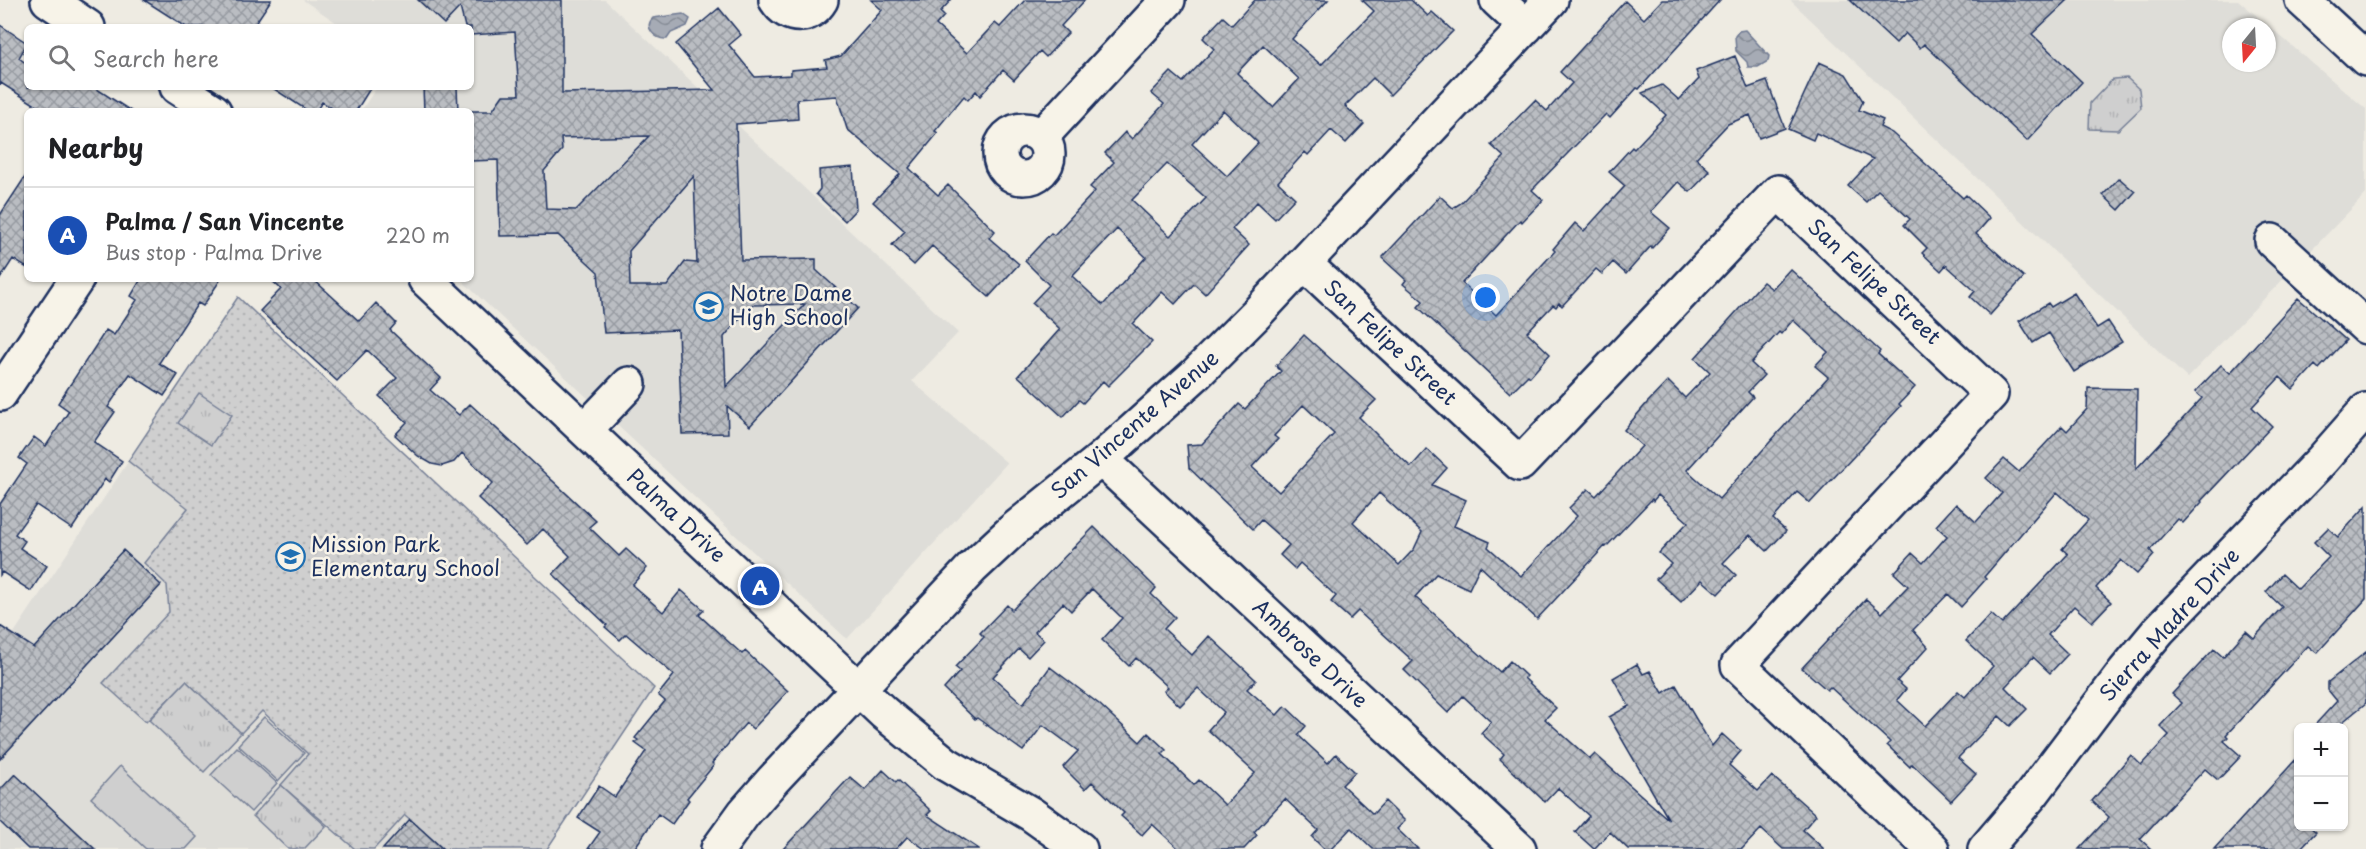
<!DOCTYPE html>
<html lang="en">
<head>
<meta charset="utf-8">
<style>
  body { margin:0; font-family:"Playpen Sans",sans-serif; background:#f2f2f2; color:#202124 }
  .controls { position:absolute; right:18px; bottom:18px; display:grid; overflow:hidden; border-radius:9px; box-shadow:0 2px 4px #0004 }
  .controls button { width:54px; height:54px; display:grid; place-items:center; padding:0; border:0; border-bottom:2px solid #e0e0e0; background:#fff; color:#202124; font:30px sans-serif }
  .compass { position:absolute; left:2222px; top:18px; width:54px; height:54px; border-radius:50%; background:#fff; box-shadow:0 2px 4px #0004; rotate:198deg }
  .you { position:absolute; left:1486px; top:298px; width:21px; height:21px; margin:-15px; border:4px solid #fff; border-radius:50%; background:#1a73e8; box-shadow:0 0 0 9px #1a73e833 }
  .badge { display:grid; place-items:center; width:39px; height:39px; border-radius:50%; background:#2563eb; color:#fff; font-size:20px; font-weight:700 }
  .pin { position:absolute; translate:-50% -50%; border:3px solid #fff; box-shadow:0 2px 6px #0006 }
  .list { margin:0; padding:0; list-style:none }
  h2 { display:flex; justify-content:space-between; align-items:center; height:78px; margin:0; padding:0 24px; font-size:26px }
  h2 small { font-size:20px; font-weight:400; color:#757577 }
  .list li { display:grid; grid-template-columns:39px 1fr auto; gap:18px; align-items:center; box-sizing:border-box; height:96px; padding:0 24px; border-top:2px solid #e0e0e0 }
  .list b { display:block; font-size:22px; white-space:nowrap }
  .list p { margin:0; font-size:20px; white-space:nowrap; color:#757577 }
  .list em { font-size:20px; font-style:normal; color:#757577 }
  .icon { flex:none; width:33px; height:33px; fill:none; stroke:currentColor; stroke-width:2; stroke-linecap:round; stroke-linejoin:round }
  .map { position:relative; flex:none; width:2366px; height:849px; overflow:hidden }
  .search { position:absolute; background:#fff; box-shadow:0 2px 4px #0004; left:24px; top:24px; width:450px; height:66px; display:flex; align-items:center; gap:15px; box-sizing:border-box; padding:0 21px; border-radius:9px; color:#757577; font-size:22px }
  .panel { position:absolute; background:#fff; box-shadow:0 2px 4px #0004; left:24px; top:108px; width:450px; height:174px; border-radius:9px }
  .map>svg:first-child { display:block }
  .built { fill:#deddd8; fill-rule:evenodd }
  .grass { fill:url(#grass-dots); stroke:#757f96; stroke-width:1.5 }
  .park { fill:url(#park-tufts); stroke:#757f96; stroke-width:1.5 }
  .pitch { fill:#cfcfcf; stroke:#757f96; stroke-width:1.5 }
  .water { fill:url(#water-waves); stroke:#6e7992; stroke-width:1.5 }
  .building { fill:url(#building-cross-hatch); stroke:#1b2f5e; stroke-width:1.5; fill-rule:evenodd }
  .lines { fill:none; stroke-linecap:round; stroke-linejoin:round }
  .minor-casing { stroke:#1b2f5e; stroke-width:38 }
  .major-casing { stroke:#1b2f5e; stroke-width:38 }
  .minor { stroke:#f7f3e8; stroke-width:33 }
  .major { stroke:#f7f3e8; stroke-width:33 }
  .labels { text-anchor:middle; stroke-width:5; stroke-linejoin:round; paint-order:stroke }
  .street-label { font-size:21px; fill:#1b2f5e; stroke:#f7f3e8 }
  .poi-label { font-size:21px; fill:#1b2f5e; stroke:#f7f3e8; text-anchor:start }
</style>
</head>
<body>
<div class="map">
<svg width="2366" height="849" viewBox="0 0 2366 849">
  <defs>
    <pattern id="grass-dots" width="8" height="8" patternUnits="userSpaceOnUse" patternTransform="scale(1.5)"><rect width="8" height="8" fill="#cfcfcf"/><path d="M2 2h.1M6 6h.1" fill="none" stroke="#b1b2b4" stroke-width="1.8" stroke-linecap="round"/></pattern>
    <pattern id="park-tufts" width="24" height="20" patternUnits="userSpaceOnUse" patternTransform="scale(1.5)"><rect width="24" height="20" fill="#cfcfcf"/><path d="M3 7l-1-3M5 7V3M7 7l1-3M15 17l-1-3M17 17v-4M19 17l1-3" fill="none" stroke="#b1b2b4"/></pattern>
    <pattern id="water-waves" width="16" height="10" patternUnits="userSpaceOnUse" patternTransform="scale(1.5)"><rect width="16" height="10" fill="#a6abb5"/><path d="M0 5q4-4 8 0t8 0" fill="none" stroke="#868c96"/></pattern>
    <pattern id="building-cross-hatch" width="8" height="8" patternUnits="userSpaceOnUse" patternTransform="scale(1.5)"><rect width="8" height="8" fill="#babdc2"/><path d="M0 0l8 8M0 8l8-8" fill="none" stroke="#969aa1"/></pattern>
  </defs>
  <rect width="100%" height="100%" fill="#eeebe2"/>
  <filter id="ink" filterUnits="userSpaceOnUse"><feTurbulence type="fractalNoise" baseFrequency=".0167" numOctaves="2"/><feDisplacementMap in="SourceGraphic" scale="12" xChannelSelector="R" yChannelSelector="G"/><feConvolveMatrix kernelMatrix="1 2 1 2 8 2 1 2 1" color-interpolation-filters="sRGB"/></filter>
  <g filter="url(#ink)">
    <path class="built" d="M303,0H605L958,333L912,381L1007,463L847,639L460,279H471V111H361L377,87H471V27H343Z
      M1790,0H2238L2366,109V194L2187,378ZM2231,27H2267V63H2231Z
      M238,297L654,688L547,849H0V654Z"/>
    <path class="grass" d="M238,297L654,688L547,849H443L405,815L374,849H355L281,785L308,754L262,711L241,733L186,681L146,722L103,683L169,612L167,585L144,563L188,508L128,461Z"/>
    <path class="park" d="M2127,78L2139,89L2141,108L2118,130L2089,129L2090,103L2113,79Z
      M199,393L232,415L211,445L178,423Z
      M186,681L241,733L204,772L149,720Z
      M281,785L326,826L304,849H288L253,816Z"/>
    <path class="pitch" d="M264,717L304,753L278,781L238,745Z
      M237,747L277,783L251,812L211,775Z
      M120,766L197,837L186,849H146L91,798Z"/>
    <path class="water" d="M683,14L690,19L687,26L671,33L667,39C656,40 643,28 653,18Z
      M1745,30L1769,56L1768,61L1758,67H1748L1747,62L1736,51L1735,36L1739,31Z"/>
    <path class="building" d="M144,0H271L253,27H186Z
      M418,0H562V93L714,90L676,44L719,8L741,35L729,45L755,77L791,75V70L827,67L825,60L841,56L882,10L871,0H951L940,12L944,16L936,25L967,53L995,23L1000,27L1025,0H1085L1061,26L1068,33L1046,57L1040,51L1014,80L1003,70L980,96L976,91L968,100L964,96L935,131L938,133L909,168L938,195L948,185L995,231L989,238L1019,264L989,297L932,246L914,265L892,245L905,231L873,202L900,174L847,129L837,96L797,99L798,119L736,124L741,260L816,259V270L858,308L750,426L727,406L728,433L682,434L678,330L604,333L598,272L558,235L500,236L498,160L471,161V111H492L503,95H519L515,32L471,35V27H465L460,7L444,24ZM649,136L576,210L546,209L544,171L562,150L561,138ZM694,176L697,263L685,262L667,286H630L629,251ZM805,304L726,387L724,337L751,305Z
      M1255,0H1328L1292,39L1321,65L1374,11L1362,0H1411L1428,16L1432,12L1453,31L1390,95L1373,78L1345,106L1364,124L1346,143L1331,130L1308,155L1305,152L1278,182L1295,198L1275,219L1257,202L1232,229L1249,245L1205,294L1194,284L1175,304L1162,292L1133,324L1152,342L1108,386L1103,381L1083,403L1079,400L1063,417L1018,376L1060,329L1032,303L1049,285L1025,261L1051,233L1054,235L1095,191L1090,187L1114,162L1105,153L1125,132L1132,139L1164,104L1151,93L1171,72L1183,82L1214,49L1203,38L1223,17L1232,25ZM1263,45L1299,79L1273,107L1237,73ZM1223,110L1258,143L1227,176L1192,144ZM1167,164L1206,198L1170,236L1132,200ZM1117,229L1146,257L1103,305L1072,276Z
      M1662,0H1720L1639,89L1637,88L1610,118L1606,114L1532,190L1543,200L1522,222L1520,220L1462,283L1496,315L1555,251L1553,249L1575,223L1584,231L1625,186L1609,172L1632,147L1634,149L1666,115L1642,93L1662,85L1679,100L1699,79L1696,71L1735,56L1748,88L1767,81L1785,128L1759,138L1750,115L1728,124L1696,158L1710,171L1690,192L1678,182L1651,212L1670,228L1652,248L1651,246L1626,274L1613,262L1602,274L1596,269L1562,306L1559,303L1556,307L1553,305L1527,332L1550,354L1530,377L1528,375L1510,393L1418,307L1423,301L1403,284L1406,280L1382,258L1440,196L1453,208L1461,203L1504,157L1491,145L1535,100L1547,111L1572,83L1560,72L1625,1L1644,19Z
      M1850,0H2068L2032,34L2082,82L2027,141L1924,44L1920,48L1905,33L1896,43Z
      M0,25L27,43L19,58L27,64V87H94L131,111H45L1,83L0,84Z
      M1819,62L1846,74L1863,101L1859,110L1883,120L1880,127L1892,133L1963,198L1966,195L1990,218L1976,234L2024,277L1990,315L1970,297L1975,291L1946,265L1941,271L1922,253L1927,248L1904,225L1910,219L1878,190L1866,202L1848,186L1873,159L1816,133L1813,140L1788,129Z
      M271,87H371L356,111H337L322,102L316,111H308Z
      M423,87H457L458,111H424Z
      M853,167L856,209L845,221L816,194L820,189L819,170Z
      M27,174V268L13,259L0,279V215Z
      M2119,178L2135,192L2119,210L2103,195Z
      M1790,269L1880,351L1878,354L1915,387L1899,404L1901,406L1810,503L1797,492L1773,519L1786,531L1767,551L1750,535L1723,563L1736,575L1718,594L1702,580L1681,602L1656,579L1671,564L1659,553L1688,522L1658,495L1653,501L1652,499L1606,547L1605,546L1537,619L1480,566L1469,589L1436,574L1415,597L1500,672L1510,661L1526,676L1524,678L1556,708L1545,719L1590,759L1595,754L1669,820L1609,717L1629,706L1613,678L1637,664L1643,674L1650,671L1663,693L1676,685L1712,746L1722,734L1741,751L1729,765L1758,791L1772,776L1816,815L1803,830L1824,849H1783L1761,829L1742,849H1628L1610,832L1594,849L1575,832L1589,816L1558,788L1545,802L1500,759L1504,754L1481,733L1491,722L1463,696L1448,713L1404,670L1413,661L1358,611L1350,619L1331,602L1336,596L1300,563L1295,569L1280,555L1289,545L1261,520L1253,529L1189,468L1187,445L1202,444L1239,404L1245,409L1281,371L1276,366L1304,335L1376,400L1359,417L1383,441L1411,467L1427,449L1447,468L1432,485L1466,500L1454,526L1490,542L1488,547L1521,576L1577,516L1569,508L1588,489L1596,496L1642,446L1624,430L1647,403L1668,381L1685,398L1710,372L1695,358L1763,282L1772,289ZM1793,320L1828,352L1815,366L1828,377L1719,499L1687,470L1753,397L1748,392L1764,375L1751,363L1779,332L1781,334ZM1303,405L1334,434L1279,492L1252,467L1278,439L1274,436ZM1379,493L1422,532L1414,549L1399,565L1353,522Z
      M141,279H221L203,306L198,303L159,363L178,375L164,396L130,374L108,407L115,412L94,442L122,461L109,482L105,479L72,529L36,505L15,534L25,541L20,548L47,566L31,591L2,572L0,575V504L27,464L19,458L34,437L46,446L69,411L58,403L106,330L114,335L137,300L131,296Z
      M270,279H313L359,321L376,303L396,323L390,330L441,378L430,390L459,415L470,404L596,521L589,527L619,556L626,549L647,568L632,585L663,612L681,590L704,610L699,615L742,654L745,651L788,691L753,729L746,723L712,763L714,765L687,798L689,800L672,824L658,814L634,849H588L600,832L578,818L599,786L615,797L646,751L635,743L638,740L635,738L665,701L658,695L674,675L626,634L620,640L605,627L607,625L553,574L570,556L543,529L527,545L478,498L493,483L462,453L454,462L442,466L432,464L418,456L395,435L407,422L379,396L397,378L367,350L337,381L260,311L281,289Z
      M2074,293L2097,328L2108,321L2122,342L2074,372L2049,333L2033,343L2019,321L2048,303L2051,307Z
      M2298,298L2346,340L2319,369L2315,365L2293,389L2280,377L2252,407L2272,426L2201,501L2202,502L2183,523L2178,519L2150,550L2154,555L2137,574L2121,560L2096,588L2111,602L2092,622L2074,606L2048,635L2068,654L2050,673L2033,657L2005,687L2027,709L2010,726L1999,716L1958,758L1976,774L1951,801L1912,764L1910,767L1887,745L1890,742L1830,687L1827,690L1802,668L1866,599L1882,613L1908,586L1894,573L1912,553L1923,563L1947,536L1936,526L1956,504L1976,522L2002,493L1986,478L2004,459L2019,472L2062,426L2067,431L2087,409L2088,388L2137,389L2136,469L2202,398L2195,392L2221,365L2230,373ZM2057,492L2088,520L2062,549L2068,554L2002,624L1991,614L1966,641L1993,666L1965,697L1958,691L1925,726L1897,700L1906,689L1897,681L1928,647L1913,630L1948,594L1961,607L1986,579L1984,577Z
      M2366,506V599L2317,653L2308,646L2226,735L2228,737L2224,741L2241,756L2218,780L2205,769L2140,839L2151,849H2079L2109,817L2092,801L2131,755L2141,765L2169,735L2160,726L2182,703L2172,694L2214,649L2223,657L2246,631L2254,638L2282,607L2266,592L2282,574L2298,589L2329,557L2314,542L2328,528L2338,537Z
      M1094,527L1156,588L1151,594L1175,617L1164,629L1192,655L1209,636L1256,680L1247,689L1277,715L1285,706L1306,726L1298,735L1328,763L1336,754L1355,772L1342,785L1373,814L1385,801L1405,821L1397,829L1418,849H1373L1351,828L1331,849H1324L1312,837L1318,830L1285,799L1254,832L1257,835L1244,849H1179L1152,824L1142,835L1121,816L1124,813L1092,782L1085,789L1063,767L1078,751L1043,725L1023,751L977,718L975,719L944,689L960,671L955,667L984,637L980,633L1007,605L1012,610ZM1092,589L1122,618L1102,640L1129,666L1136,658L1168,687L1164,691L1180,706L1198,688L1224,712L1208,730L1255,773L1225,805L1199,780L1194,785L1162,754L1166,750L1148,733L1140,742L1099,704L1050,667L1023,704L993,677L1019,649L1028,657L1044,640L1035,632L1063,603L1071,611Z
      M123,550L161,585L0,759V626L34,648Z
      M2366,652V703L2335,728H2312L2337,701L2328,690V682Z
      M2298,757V826H2309L2316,832L2300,849H2214Z
      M883,770L896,782L898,780L931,811L927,815L979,849H925L907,837L896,849H783L850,777L865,790Z
      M15,774L95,849H28L0,822V790Z
      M410,819L443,849H383Z"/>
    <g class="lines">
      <defs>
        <path id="minor" d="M48,0L88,27
          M776,0C788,19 810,19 821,0
          M1497,0L1526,27
          M177,87L214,111
          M1000 154a24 24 0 1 1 48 0a24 24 0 1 1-48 0Z
          M1041,137L1168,0
          M2272,241L2366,327
          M1305,264L1520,464L1778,192L1991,394L1738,665L1932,849
          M425,279L884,713L946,764L1031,814L1080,849
          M0,394L77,279
          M585,430L629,384
          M1101,459L1519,849
          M718,849L744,813L773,780L972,568L1013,530L1101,459L1195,375L1257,313L1551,0
          M1985,849L2032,794L2125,671L2159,630L2322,460L2366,410"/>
        <path id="major" d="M2302,0L2366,59"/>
      </defs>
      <use href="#minor" class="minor-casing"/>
      <use href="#major" class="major-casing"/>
      <use href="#minor" class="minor"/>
      <use href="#major" class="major"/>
    </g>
  </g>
  <defs>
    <symbol id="school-ring" viewBox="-11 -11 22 22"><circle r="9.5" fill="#f7f3e8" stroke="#1f6fb2" stroke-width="1.5"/><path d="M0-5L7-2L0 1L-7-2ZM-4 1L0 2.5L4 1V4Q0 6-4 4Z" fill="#1f6fb2"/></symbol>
  </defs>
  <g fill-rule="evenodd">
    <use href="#school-ring" x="692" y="290" width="33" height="33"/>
    <use href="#school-ring" x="274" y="540" width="33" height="33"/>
  </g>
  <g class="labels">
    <g class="street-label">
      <text transform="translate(1874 282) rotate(43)" y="7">San Felipe Street</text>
      <text transform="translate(1390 343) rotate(43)" y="7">San Felipe Street</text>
      <text transform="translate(1135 425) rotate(-41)" y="7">San Vincente Avenue</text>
      <text transform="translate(676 516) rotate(43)" y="7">Palma Drive</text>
      <text transform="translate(2170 625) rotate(-48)" y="7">Sierra Madre Drive</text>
      <text transform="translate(1310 654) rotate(43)" y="7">Ambrose Drive</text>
    </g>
    <g class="poi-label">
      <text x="730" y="301">Notre Dame<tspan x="730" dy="24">High School</tspan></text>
      <text x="311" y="552">Mission Park<tspan x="311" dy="24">Elementary School</tspan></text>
    </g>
  </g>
</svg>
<div class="controls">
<button>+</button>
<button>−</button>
</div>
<svg class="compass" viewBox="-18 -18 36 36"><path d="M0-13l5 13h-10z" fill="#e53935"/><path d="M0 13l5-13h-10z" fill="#757577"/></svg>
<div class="you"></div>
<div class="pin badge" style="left:760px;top:586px;background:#1a4fb4">A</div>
<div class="search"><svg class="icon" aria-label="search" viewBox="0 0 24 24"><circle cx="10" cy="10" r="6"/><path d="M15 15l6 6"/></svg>Search here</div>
<section class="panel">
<h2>Nearby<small></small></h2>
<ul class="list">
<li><span class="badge" style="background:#1a4fb4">A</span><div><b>Palma / San Vincente</b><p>Bus stop · Palma Drive</p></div><em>220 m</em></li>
</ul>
</section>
</div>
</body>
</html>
